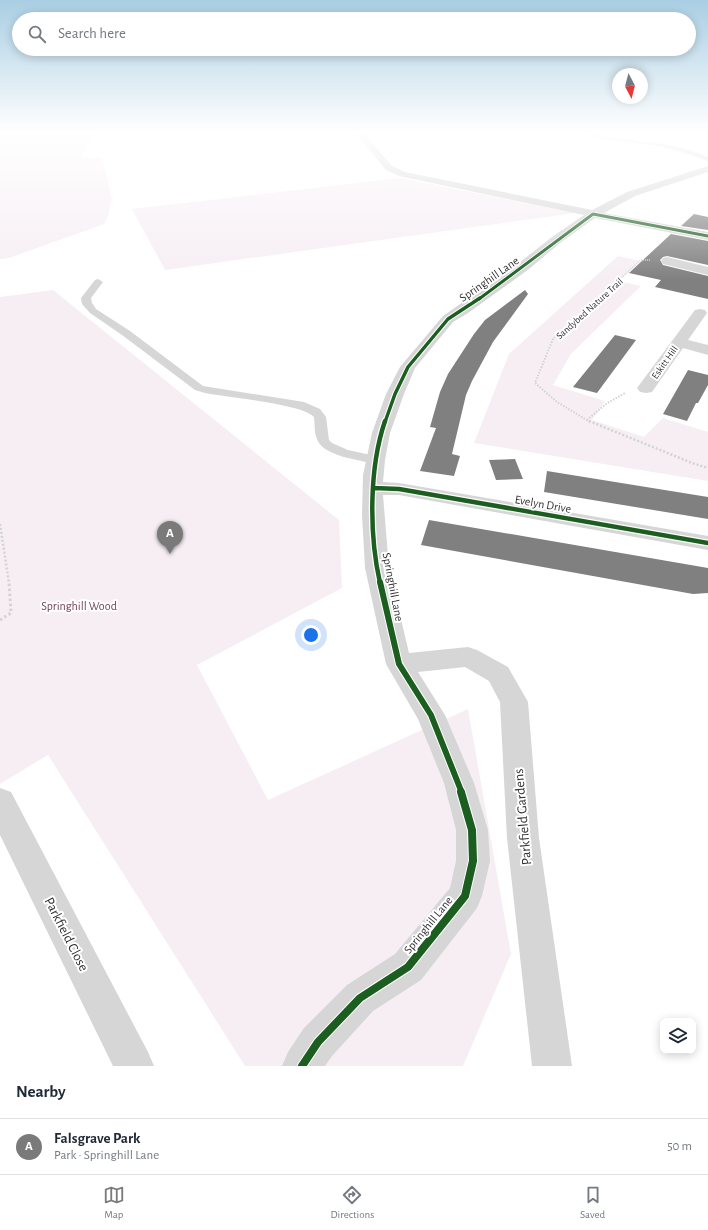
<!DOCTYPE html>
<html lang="en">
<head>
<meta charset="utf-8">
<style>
  body { margin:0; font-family:"Alegreya Sans",sans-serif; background:#f2f2f3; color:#1f2937 }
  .controls { position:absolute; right:12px; bottom:12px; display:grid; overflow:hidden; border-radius:8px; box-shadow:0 2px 10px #0003 }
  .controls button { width:36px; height:36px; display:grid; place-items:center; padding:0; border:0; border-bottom:1px solid #e0e1e3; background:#fff; color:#1f2937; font:20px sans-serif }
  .compass { position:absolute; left:612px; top:68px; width:36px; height:36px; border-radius:50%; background:#fff; box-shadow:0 2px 10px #0003; rotate:173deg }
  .you { position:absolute; left:311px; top:635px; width:14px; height:14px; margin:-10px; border:3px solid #fff; border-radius:50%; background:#1a73e8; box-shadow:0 0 0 6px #1a73e833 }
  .badge { display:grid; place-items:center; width:26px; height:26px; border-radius:50%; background:#7a7a7a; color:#fff; font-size:13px; font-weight:700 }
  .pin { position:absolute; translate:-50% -33px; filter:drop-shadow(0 1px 2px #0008) }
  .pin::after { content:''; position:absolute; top:21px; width:14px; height:12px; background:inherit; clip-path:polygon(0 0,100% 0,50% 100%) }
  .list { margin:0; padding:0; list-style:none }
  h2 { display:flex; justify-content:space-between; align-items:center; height:52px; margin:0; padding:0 16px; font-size:17px }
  h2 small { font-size:13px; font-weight:400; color:#747a83 }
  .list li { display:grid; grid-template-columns:26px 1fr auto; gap:12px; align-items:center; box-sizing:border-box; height:56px; padding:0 16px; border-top:1px solid #e0e1e3 }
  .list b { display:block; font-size:15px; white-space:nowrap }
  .list p { margin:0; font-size:13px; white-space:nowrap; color:#747a83 }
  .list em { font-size:13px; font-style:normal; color:#747a83 }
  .icon { flex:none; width:22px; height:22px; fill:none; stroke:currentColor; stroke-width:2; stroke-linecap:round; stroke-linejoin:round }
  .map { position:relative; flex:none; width:708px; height:1066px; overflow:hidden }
  .search { position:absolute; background:#fff; box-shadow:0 2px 10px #0003; left:12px; right:12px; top:12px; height:44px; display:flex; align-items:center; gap:10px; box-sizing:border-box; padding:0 14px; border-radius:22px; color:#747a83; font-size:15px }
  .sheet { height:108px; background:#fff }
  nav { display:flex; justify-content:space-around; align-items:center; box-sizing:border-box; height:56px; border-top:1px solid #e0e1e3; background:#fff; font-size:11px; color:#747a83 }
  nav a { display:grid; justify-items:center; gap:2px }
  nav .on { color:#7a7a7a }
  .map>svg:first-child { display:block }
  .green { fill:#f6eef3 }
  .building { fill:#808080 }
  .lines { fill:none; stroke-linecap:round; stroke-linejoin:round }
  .path-far3 { stroke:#d3d3d3; stroke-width:1.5; stroke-dasharray:1 1; stroke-linecap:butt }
  .path-far2 { stroke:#d3d3d3; stroke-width:2; stroke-dasharray:1.5 1.5; stroke-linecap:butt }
  .path-far1 { stroke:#d3d3d3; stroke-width:2.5; stroke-dasharray:2 2; stroke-linecap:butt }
  .path { stroke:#d3d3d3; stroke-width:3; stroke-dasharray:2.5 2.5; stroke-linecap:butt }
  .service { fill:#d6d6d6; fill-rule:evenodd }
  .minor { fill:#d6d6d6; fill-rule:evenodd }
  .cycleway-far4-casing { stroke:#fff; stroke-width:4.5 }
  .cycleway-far3-casing { stroke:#fff; stroke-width:5.5 }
  .cycleway-far2-casing { stroke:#fff; stroke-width:7 }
  .cycleway-far1-casing { stroke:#fff; stroke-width:8 }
  .cycleway-casing { stroke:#fff; stroke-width:10 }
  .cycleway-far4 { stroke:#1b5e20; stroke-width:3 }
  .cycleway-far3 { stroke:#1b5e20; stroke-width:3.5 }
  .cycleway-far2 { stroke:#1b5e20; stroke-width:4.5 }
  .cycleway-far1 { stroke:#1b5e20; stroke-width:6 }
  .cycleway { stroke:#1b5e20; stroke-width:8 }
  .labels { text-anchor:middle; stroke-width:4; stroke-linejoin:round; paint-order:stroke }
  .far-street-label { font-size:10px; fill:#323232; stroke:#fff }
  .street-label { font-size:12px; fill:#323232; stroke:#fff }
  .park-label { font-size:12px; fill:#713c57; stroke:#fff }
  .near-street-label { font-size:14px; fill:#323232; stroke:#fff }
</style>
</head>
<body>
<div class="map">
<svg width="708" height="1066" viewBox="0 0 708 1066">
  <rect width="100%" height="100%" fill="#fff"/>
  <path class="green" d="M0,131H95L80,157L102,158L112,199L108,216L104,224L9,258L0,259Z
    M400,178L575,213L165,270L132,209Z
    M618,256L640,261L619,281L641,286L571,354L553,385L605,401L592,420L644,437L663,418L708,432V481L474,443L509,354Z
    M53,290L339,520L342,588L197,665L268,800L468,709L511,954L463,1066H245L48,755L0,784V297Z"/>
  <path class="building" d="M694,214L708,217V230L681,226Z
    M671,234L708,241V265L667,256L663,257L660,260L663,265L708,276V299L655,287L661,280L629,273Z
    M525,290L528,294L493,342L472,381L466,395L452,454L460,456L454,476L420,471L436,428L430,427L440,392L448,374L474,334L485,320Z
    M615,335L636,340L597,393L573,387Z
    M688,370L708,375V385L698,403H696L687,421L663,414Z
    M515,459L523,479L496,480L489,460Z
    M547,471L708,497V519L544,492Z
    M429,520L708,568V593L693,594L421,545Z"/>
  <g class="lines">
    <path class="path-far3" d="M598,299L641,260H650"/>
    <path class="path-far2" d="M587,420L606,404L625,393
      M590,422L557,402L535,383L553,339L599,298"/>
    <path class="path-far1" d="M589,421L692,463L708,468
      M0,524L9,583"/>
    <path class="path" d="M0,620L11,613L9,582"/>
    <path class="service" d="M583,131C592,131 599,136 607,137C641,141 676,143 708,157V161L688,154L660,146L602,139L589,135Z
      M98,279L103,282L91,298L92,303L96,309L130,331L203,386L304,402L320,409L326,417L329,440L332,443L348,450L380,457L382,460L380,463L375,464C360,460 322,456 317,439C314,433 315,424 314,417C304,404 225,397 205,393L195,390L122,335L90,313L82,304L81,298L95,280Z"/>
    <path class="minor" d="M354,131H362L392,166L405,172L592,210L627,192L708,166V172L635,196L604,213L708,232V240L595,218L560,243L529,269L468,313L453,322L415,368L404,394L390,433L385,460L383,482L399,483L708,536V550L399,495H383L389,568L409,653L468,647L477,650L508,667L528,702L539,838L572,1066H532L507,838L500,702L489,681L465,667L418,672L445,715L474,783L488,830L490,861L482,896L477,908L421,980L373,1011L332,1056L325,1066H282L288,1052L304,1028L347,985L395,954L450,888L456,861V830L444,783L418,719L386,664L365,568L362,515L363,475L372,433L386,394L400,367L443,316L519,263L552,237L584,215L399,176L386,170Z
      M667,257L708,267V275L663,264L661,261L663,258Z
      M700,309L705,310L707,313L688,340L708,345V355L683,348L652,392L646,393L640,392L637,388L640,384L695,310Z
      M0,788L11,792L148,1052L154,1066H113L0,835Z"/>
    <defs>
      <path id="cycleway-far4" d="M479,299L593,214L708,236"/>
      <path id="cycleway-far3" d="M385,422L395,394L408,367L448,319L480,298"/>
      <path id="cycleway-far2" d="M374,488L399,489L708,543
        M380,583C369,534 369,468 385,421"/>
      <path id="cycleway-far1" d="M380,582L399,664L431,715L462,793"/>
      <path id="cycleway" d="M302,1066L318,1042L360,998L408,967L465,896L473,861L472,830L461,792"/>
    </defs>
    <use href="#cycleway-far4" class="cycleway-far4-casing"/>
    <use href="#cycleway-far3" class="cycleway-far3-casing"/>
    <use href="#cycleway-far2" class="cycleway-far2-casing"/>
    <use href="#cycleway-far1" class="cycleway-far1-casing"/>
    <use href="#cycleway" class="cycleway-casing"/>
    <use href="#cycleway-far4" class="cycleway-far4"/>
    <use href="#cycleway-far3" class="cycleway-far3"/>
    <use href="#cycleway-far2" class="cycleway-far2"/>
    <use href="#cycleway-far1" class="cycleway-far1"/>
    <use href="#cycleway" class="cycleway"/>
  </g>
  <linearGradient id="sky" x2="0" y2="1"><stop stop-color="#a9cee3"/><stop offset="0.47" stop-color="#fff"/><stop offset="1" stop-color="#fff" stop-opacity="0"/></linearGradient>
  <rect width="708" height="280" fill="url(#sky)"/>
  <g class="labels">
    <g class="far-street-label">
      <text transform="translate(589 308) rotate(-42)" y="4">Sandybed Nature Trail</text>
      <text transform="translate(664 362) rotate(-55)" y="4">Eskitt Hill</text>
    </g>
    <g class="street-label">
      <text transform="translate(489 279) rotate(-35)" y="4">Springhill Lane</text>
      <text transform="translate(543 504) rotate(10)" y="4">Evelyn Drive</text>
      <text transform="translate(393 587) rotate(79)" y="4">Springhill Lane</text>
      <text transform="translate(428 925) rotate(-51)" y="4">Springhill Lane</text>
    </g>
    <g class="park-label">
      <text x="79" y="610">Springhill Wood</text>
    </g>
    <g class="near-street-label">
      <text transform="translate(522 817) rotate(-95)" y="5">Parkfield Gardens</text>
      <text transform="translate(67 934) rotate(63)" y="5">Parkfield Close</text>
    </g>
  </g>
</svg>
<div class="controls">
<button><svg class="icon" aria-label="layers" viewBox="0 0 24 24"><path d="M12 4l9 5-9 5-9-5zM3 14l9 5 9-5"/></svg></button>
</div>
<svg class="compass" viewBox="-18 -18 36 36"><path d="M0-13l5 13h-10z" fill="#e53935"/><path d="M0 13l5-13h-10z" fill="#747a83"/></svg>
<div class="you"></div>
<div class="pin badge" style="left:170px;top:554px">A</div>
<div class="search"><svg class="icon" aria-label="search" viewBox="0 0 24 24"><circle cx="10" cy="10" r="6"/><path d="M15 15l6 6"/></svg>Search here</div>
</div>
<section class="sheet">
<h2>Nearby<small></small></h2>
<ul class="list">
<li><span class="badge">A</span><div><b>Falsgrave Park</b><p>Park · Springhill Lane</p></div><em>50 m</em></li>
</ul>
</section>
<nav>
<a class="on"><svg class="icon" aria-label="map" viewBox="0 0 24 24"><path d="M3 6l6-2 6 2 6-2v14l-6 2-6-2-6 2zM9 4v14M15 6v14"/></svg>Map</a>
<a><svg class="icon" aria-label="directions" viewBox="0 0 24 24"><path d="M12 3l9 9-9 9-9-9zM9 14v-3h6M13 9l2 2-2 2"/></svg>Directions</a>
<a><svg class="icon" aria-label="saved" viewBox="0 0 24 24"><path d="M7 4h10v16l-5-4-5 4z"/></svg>Saved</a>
</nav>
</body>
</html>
